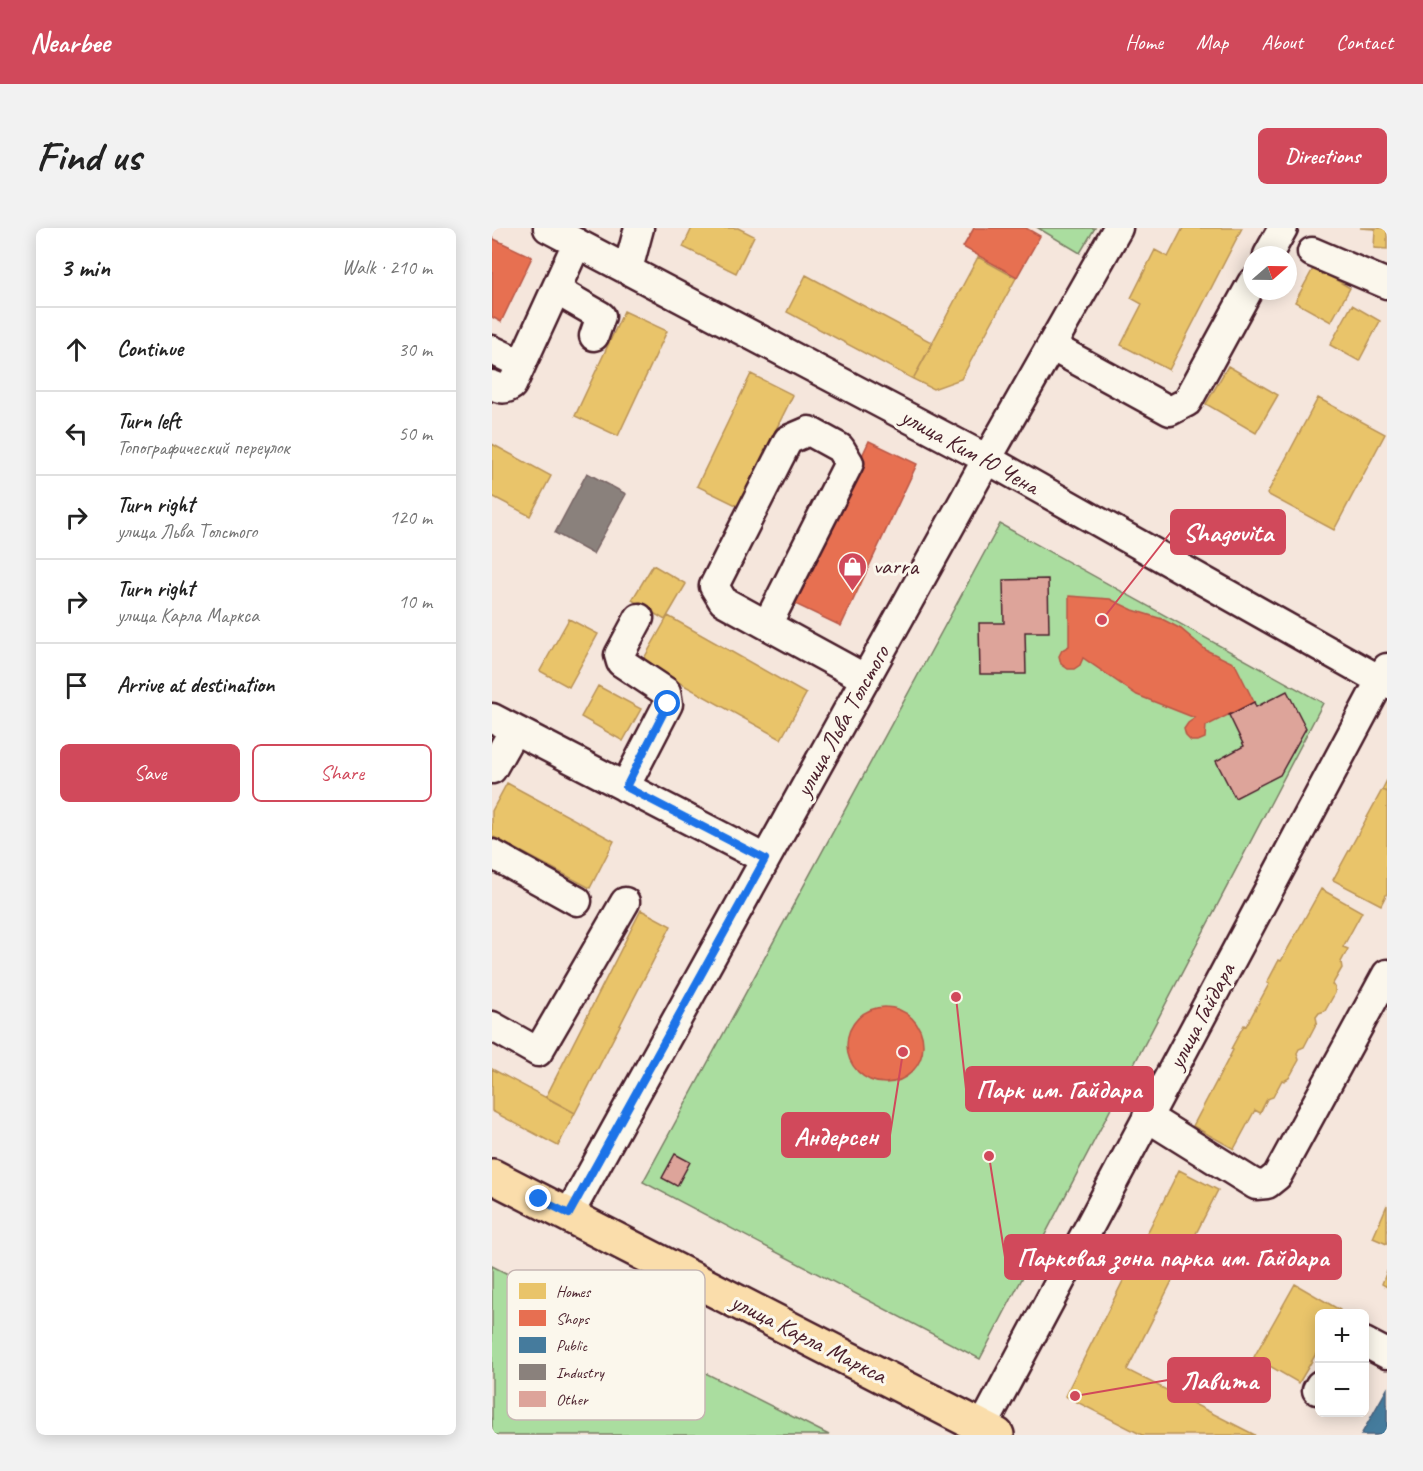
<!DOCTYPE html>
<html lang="en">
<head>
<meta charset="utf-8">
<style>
  body { margin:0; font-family:Caveat,sans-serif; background:#f2f2f2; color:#222 }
  .controls { position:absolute; right:18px; bottom:18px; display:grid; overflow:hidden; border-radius:9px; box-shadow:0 3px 15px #0003 }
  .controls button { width:54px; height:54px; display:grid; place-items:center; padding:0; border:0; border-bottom:2px solid #e0e0e0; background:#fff; color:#222; font:30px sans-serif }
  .compass { position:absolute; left:751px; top:18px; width:54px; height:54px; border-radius:50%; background:#fff; box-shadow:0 3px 15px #0003; rotate:70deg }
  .stop { position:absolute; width:18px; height:18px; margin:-14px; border:4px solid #1a73e8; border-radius:50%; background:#fff }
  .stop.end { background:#1a73e8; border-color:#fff; box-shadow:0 2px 6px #0008 }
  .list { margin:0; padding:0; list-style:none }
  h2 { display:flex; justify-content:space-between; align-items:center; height:78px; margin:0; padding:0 24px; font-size:26px }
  h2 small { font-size:20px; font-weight:400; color:#767676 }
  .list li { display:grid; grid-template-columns:39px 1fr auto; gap:18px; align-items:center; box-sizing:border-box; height:84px; padding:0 24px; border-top:2px solid #e0e0e0 }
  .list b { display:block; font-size:22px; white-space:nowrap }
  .list p { margin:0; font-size:20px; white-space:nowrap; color:#767676 }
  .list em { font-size:20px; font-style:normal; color:#767676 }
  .actions { display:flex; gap:12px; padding:18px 24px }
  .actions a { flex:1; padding:14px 0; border:2px solid #d1495b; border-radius:9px; text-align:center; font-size:21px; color:#d1495b }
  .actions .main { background:#d1495b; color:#fff }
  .icon { flex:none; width:33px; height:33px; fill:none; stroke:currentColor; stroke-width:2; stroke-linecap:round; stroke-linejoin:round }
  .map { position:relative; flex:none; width:895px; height:1207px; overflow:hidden; border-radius:9px }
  header { display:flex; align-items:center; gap:36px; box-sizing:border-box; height:84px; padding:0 30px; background:#d1495b; color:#fff }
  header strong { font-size:28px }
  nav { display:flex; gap:33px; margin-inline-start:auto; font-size:21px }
  .intro { display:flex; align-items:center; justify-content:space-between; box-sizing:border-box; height:144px; padding:0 36px }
  h1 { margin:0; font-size:42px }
  .button { padding:15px 27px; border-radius:9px; background:#d1495b; color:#fff; font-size:21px; font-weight:700 }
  main { display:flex; gap:36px; padding:0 36px }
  aside { flex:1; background:#fff; border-radius:9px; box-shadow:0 3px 15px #0003 }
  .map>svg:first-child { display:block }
  .green { fill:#aadd9f; stroke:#7a7e65; stroke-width:1.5 }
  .homes { fill:#e9c46a; stroke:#b99257; stroke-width:1.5 }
  .shops { fill:#e76f51; stroke:#b85746; stroke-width:1.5 }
  .public { fill:#457b9d; stroke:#465f7b; stroke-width:1.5 }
  .industry { fill:#8a817c; stroke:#776464; stroke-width:1.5 }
  .building { fill:#dda49a; stroke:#4a1f2b; stroke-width:1.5 }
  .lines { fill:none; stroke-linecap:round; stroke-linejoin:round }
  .minor-casing { stroke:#4a1f2b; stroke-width:33 }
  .major-casing { stroke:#4a1f2b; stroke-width:38 }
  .minor { stroke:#fbf7ec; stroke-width:28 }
  .major { stroke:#faddab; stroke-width:33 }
  .route { stroke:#1a73e8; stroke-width:8 }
  .labels { text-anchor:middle; stroke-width:6; stroke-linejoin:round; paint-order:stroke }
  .street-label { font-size:24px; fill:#4a1f2b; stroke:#fbf7ec }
  .poi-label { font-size:24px; fill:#4a1f2b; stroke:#fbf7ec; text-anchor:start }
  .key { fill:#fbf7ec; stroke:#c6b6b2; stroke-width:1.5 }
  .key-label { font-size:16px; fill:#4a1f2b }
  .leader { fill:none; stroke:#d1495b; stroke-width:2 }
  .callout-dot { fill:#d1495b; stroke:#fbf7ec; stroke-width:2 }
  .callout { fill:#d1495b; stroke:#d1495b; stroke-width:2 }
  .callout-label { font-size:26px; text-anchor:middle; font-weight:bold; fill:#fff }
</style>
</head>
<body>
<header>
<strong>Nearbee</strong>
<nav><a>Home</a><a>Map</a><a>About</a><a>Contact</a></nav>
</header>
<div class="intro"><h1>Find us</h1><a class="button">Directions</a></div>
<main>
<aside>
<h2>3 min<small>Walk · 210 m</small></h2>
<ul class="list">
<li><svg class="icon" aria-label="ahead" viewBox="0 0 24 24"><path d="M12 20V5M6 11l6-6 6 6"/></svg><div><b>Continue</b></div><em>30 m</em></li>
<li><svg class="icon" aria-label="left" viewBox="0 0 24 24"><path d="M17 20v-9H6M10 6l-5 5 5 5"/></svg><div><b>Turn left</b><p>Топографический переулок</p></div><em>50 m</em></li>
<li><svg class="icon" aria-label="right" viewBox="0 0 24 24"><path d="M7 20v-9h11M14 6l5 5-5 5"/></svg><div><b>Turn right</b><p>улица Льва Толстого</p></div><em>120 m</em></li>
<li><svg class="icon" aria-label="right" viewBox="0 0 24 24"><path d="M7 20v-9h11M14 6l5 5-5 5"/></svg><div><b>Turn right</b><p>улица Карла Маркса</p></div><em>10 m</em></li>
<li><svg class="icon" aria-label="arrive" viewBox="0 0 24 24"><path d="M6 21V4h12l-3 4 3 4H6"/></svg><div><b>Arrive at destination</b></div></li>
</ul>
<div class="actions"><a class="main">Save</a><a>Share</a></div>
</aside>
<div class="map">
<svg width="895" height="1207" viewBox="0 0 895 1207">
  <rect width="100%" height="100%" fill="#f5e6dc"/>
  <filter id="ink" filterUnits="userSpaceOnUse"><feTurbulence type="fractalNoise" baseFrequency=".0167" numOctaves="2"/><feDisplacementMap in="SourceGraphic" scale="12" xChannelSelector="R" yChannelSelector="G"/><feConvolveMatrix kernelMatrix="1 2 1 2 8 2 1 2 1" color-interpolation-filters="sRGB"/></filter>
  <g filter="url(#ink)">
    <path class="green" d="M546,0H603L588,25Z
      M508,296L831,475L488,1131L151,954Z
      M0,1038L337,1207H0Z"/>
    <path class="homes" d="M200,0H246L262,8L244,45L191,19Z
      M691,0H750L677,142L629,117L650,76L639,70L663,22L676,29Z
      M868,0H895V21L882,20L883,1Z
      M486,29L524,50L469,151L441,161L421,151Z
      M822,39L858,60L839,94L803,74Z
      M314,47L441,115L421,151L295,84Z
      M860,77L888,93L867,133L838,117Z
      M132,83L175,103L126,208L83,188Z
      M736,138L786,167L764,205L714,176Z
      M259,146L301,167L246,278L205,258Z
      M826,170L893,206L842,302L775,266Z
      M0,216L59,248L38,288L0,268Z
      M161,337L194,356L173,392L140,372Z
      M176,388L314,466L289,511L150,434Z
      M77,391L106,406L77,459L48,443Z
      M106,458L149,481L131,513L89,489Z
      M895,552V564L890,562Z
      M15,555L122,613L98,660L0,608V583Z
      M890,562L895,564V665L889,677L841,652Z
      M829,661L870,684L851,719L856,721L849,734L850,740L840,757L843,759V765L833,783L827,785L824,789L825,794L812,819L807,821L805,825L807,832L797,850L792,853L790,852L781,869L775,871L768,885L763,882L742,921L701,898L741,822L739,821L752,797L754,798L777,756L775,755L787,732L789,733Z
      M149,682L179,698L83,885L54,869Z
      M0,841L83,885L66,918L0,883Z
      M687,942L726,962L635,1142L763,1207H650L573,1168Z
      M895,977V1016L881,1010Z
      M895,1043V1059L890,1056Z
      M803,1056L848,1082L846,1086H828V1119L807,1155L762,1129Z"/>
    <path class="shops" d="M482,0H534L548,8L525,49L471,19Z
      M0,10L40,29L9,94L0,89Z
      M377,213L425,236L349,398L301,375Z
      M577,368L618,371L641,382L670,391L689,401L714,422L743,436L762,474L714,498L713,510L706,513H699L694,508L692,501L696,495L703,490L645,467L591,430L588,437L582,441H576L569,436L567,428L570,422L577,418Z
      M355 817a38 38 0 1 1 76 0a38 38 0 1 1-76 0Z"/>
    <path class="public" d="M895,1161V1207H869Z"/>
    <path class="industry" d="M95,245L134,266L101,326L63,305Z"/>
    <path class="building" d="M556,351L557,404H533L534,446H488L487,395H512L511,352Z
      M795,463L814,500L788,547L743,570L724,533L752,518L737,487L762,474L764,479Z
      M183,926L198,934L185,958L170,950Z"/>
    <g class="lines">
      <defs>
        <path id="minor" d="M56,0L495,231L895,456
          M820,24L895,56
          M776,27L791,0
          M136,41L147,0
          M64,62L109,88L102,108
          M559,118L678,183L695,174L760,55
          M0,122L29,136
          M0,157C8,160 12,163 20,157L85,15
          M275,397L357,235L348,220L317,203L296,212L222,358L231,373L374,451
          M0,490L273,631
          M0,541L22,502
          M133,559L176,476L174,464L129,434L127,427L147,390
          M0,626L85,673
          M0,798L46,824L133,674
          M655,889L764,957L775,956L785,948L895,746
          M77,986L495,231L626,0
          M872,1114L895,1126
          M825,1162L828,1157
          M490,1200L895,440"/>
        <path id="major" d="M0,948L505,1207"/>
      </defs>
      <use href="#minor" class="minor-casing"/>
      <use href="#major" class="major-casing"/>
      <use href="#minor" class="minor"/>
      <use href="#major" class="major"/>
    </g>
  </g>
  <g class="lines" filter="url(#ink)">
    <path class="route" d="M47,971L77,986L273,631L134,559L176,476"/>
  </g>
  <defs>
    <symbol id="shop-pin" viewBox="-11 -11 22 30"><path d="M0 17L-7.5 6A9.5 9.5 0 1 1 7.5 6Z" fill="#d1495b" stroke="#fbf7ec"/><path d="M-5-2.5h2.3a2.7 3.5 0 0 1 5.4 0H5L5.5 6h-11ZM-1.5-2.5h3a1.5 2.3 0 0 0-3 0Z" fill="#fff"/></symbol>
  </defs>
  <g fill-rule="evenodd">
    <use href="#shop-pin" x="344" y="322" width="33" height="45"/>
  </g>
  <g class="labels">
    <g class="street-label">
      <text transform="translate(478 223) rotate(29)" y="8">улица Ким Ю Чена</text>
      <text transform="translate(350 493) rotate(-61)" y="8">улица Льва Толстого</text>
      <text transform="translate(709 788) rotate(-62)" y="8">улица Гайдара</text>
      <text transform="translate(317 1110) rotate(27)" y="8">улица Карла Маркса</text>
    </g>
    <g class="poi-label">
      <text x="381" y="346">varra</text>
    </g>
  </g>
  <rect x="15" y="1042" width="198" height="150" rx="9" class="key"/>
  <rect x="27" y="1055" width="27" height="16" fill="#e9c46a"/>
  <rect x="27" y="1082" width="27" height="16" fill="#e76f51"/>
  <rect x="27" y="1109" width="27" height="16" fill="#457b9d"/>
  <rect x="27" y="1136" width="27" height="16" fill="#8a817c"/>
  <rect x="27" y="1163" width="27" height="16" fill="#dda49a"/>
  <g class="key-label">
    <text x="64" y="1069">Homes</text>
    <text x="64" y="1096">Shops</text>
    <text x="64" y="1123">Public</text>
    <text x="64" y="1150">Industry</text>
    <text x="64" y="1177">Other</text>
  </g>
  <path class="leader" d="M610 392L679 304M464 769L474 861M411 824L398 907M497 928L513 1029M583 1168L676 1152"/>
  <g class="callout-dot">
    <circle cx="610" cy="392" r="6"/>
    <circle cx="464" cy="769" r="6"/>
    <circle cx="411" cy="824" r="6"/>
    <circle cx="497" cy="928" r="6"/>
    <circle cx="583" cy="1168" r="6"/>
  </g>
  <g class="callout">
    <rect x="679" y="282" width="114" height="44" rx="6"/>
    <rect x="474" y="839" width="187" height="44" rx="6"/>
    <rect x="290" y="885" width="108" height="44" rx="6"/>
    <rect x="513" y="1007" width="336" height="44" rx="6"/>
    <rect x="676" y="1130" width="102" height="44" rx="6"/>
  </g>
  <g class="callout-label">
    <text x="736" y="313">Shagovita</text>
    <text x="567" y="870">Парк им. Гайдара</text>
    <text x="344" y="917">Андерсен</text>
    <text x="681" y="1038">Парковая зона парка им. Гайдара</text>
    <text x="727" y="1161">Лавита</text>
  </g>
</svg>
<div class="controls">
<button>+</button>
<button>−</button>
</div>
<svg class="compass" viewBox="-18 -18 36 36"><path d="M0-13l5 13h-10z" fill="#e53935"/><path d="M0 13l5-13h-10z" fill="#767676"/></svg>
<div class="stop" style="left:176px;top:476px"></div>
<div class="stop end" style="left:47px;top:971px"></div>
</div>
</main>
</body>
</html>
